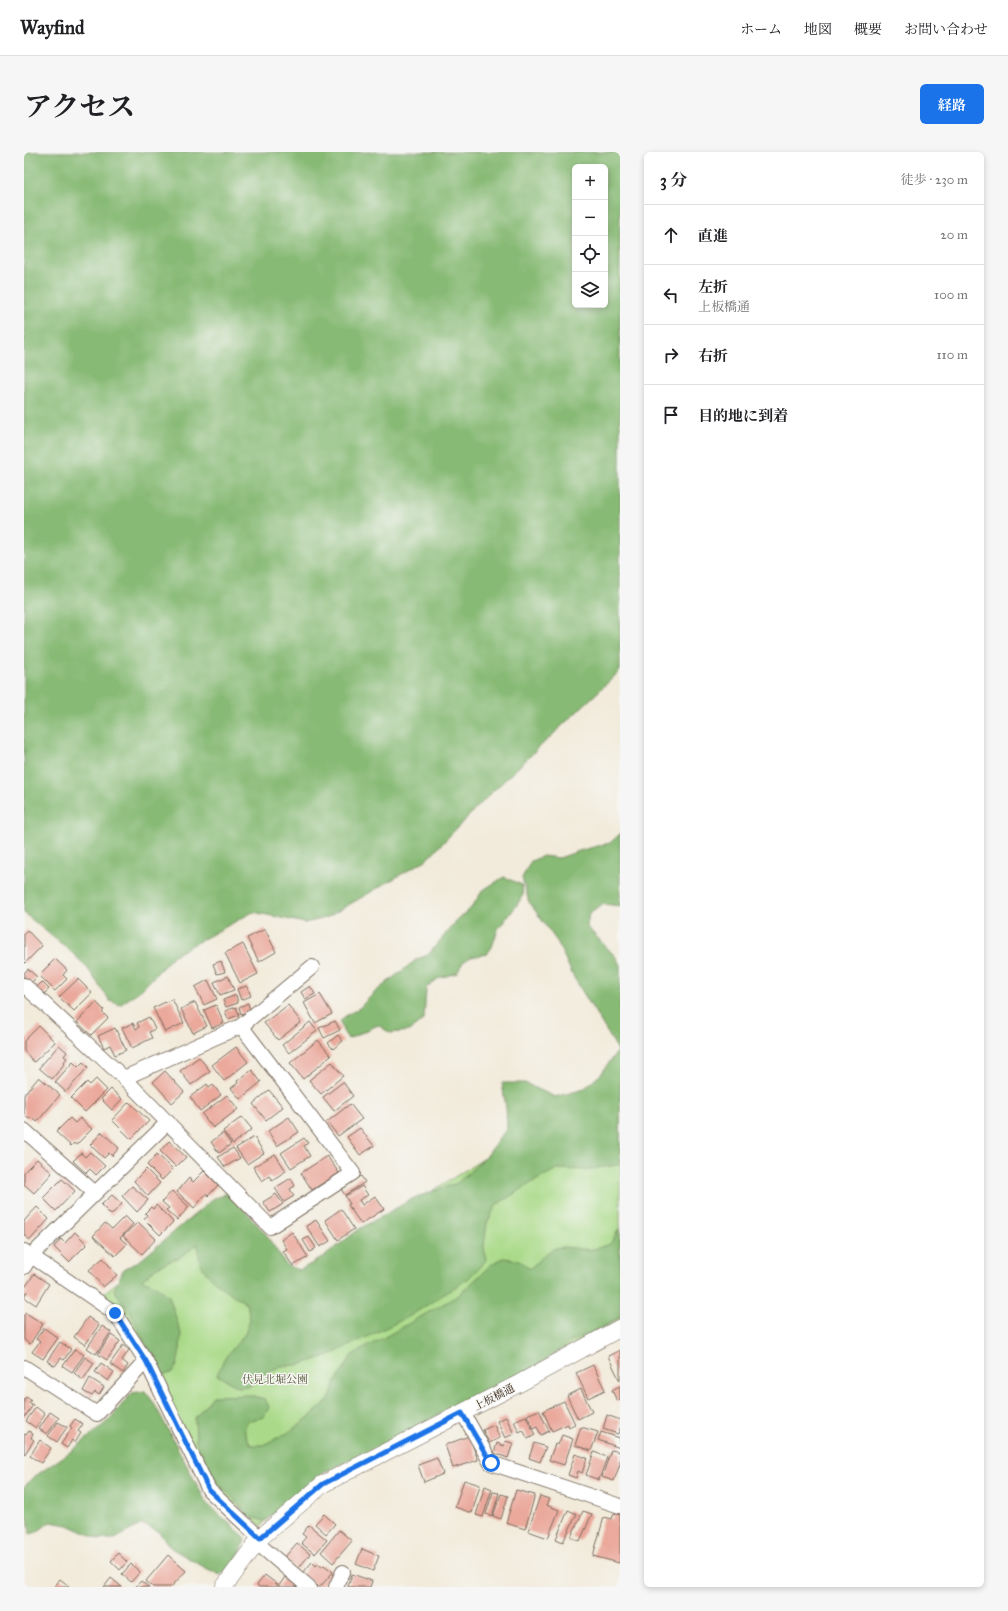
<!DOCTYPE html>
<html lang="ja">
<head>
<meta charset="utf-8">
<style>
  body { margin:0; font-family:"IM FELL Great Primer","Noto Serif JP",serif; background:#f6f6f6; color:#202124 }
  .controls { position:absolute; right:12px; top:12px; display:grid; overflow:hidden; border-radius:6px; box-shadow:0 2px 6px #0003 }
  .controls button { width:36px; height:36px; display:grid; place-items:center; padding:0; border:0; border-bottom:1px solid #e0e0e0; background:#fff; color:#202124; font:20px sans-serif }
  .stop { position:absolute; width:12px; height:12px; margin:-9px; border:3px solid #1a73e8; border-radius:50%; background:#fff }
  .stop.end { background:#1a73e8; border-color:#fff; box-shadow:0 1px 4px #0008 }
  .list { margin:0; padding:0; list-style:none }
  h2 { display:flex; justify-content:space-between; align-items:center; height:52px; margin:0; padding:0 16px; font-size:17px }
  h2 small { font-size:13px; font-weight:400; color:#757577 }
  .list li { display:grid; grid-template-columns:26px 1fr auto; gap:12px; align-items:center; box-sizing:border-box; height:60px; padding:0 16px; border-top:1px solid #e0e0e0 }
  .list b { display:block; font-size:15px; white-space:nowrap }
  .list p { margin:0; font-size:13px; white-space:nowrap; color:#757577 }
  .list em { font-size:13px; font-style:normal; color:#757577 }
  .icon { flex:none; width:22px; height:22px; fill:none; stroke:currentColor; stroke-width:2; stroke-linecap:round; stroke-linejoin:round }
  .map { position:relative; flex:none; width:596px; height:1435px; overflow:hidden; border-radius:6px }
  header { display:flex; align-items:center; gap:24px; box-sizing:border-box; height:56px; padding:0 20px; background:#fff; border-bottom:1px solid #e0e0e0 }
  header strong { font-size:19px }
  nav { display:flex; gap:22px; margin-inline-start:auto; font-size:14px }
  .intro { display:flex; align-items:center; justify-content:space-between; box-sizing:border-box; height:96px; padding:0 24px }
  h1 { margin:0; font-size:28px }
  .button { padding:10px 18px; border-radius:6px; background:#1a73e8; color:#fff; font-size:14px; font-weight:700 }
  main { display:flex; gap:24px; padding:0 24px }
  aside { flex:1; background:#fff; border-radius:6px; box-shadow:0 2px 6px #0003 }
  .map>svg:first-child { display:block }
  .green { fill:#aada89; stroke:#728254 }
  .forest { fill:#87ba75; stroke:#61724a; fill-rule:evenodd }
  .building { fill:#eba99c }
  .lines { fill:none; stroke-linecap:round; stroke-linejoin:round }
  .minor-casing { stroke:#7b6e60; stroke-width:16 }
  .tertiary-casing { stroke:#7b6e60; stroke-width:18 }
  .minor { stroke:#fff; stroke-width:14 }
  .tertiary { stroke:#fff; stroke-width:17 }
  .route { stroke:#1a73e8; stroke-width:5 }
  .labels { text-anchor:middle; stroke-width:3; stroke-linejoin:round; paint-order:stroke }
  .park-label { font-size:11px; fill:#575639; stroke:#f6f6f2 }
  .street-label { font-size:11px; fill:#3b2a1e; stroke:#f6f6f2 }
</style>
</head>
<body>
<header>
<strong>Wayfind</strong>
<nav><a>ホーム</a><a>地図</a><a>概要</a><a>お問い合わせ</a></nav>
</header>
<div class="intro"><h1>アクセス</h1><a class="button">経路</a></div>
<main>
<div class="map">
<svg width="596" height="1435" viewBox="0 0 596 1435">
  <rect width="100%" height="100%" fill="#f6f6f2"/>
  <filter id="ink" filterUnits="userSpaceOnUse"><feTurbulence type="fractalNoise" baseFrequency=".025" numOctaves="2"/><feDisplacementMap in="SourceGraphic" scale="8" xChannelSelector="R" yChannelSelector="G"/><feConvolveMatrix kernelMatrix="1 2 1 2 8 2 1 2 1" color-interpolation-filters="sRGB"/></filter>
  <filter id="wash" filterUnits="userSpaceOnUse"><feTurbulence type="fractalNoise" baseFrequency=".012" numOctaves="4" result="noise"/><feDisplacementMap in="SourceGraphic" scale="16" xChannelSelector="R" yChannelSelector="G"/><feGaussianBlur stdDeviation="0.9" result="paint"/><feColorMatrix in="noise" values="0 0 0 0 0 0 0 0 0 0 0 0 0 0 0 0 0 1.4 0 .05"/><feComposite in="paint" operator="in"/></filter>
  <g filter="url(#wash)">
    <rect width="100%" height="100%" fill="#f2ebdb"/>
    <path class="green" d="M596,912V1167L443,1249L294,1323L265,1344L237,1374L191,1335L99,1162L80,1141L204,1039L271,1125L587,927Z"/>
    <path class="forest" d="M0,0H596V519L467,641L402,708L302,766L281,771L229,760L150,803L118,837L96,853L86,849L62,814L47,800L0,761ZM551,15H581V153H551Z
      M596,682V754L579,752L565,761L563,775L592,805L596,813V1011L594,1013L560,1018L533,1017L509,1030L472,1053L463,1071L460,1094L462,1108L445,1126L386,1164L306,1203L274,1213L257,1214L242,1221L226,1234L214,1235L193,1223L200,1207L221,1182L226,1167L223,1152C207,1141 184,1130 176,1110C174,1104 176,1098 173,1092L156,1105L133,1115L118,1128L129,1132L145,1144L155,1175L157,1182L156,1198L153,1213L149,1220L141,1223L135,1220L105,1158L90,1138L99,1118L118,1107L190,1046L202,1043L213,1050L241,1081L263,1114L276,1118L301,1104L335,1077L390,1046L433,1031L462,1005L483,976L482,956L478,931H501L531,945L560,937L577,922L594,898L549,824L534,791L505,750L498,726L507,709L519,704L535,706L558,698L586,691Z
      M480,725L498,733L499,743L493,753L474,777L468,795L463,802L447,805L439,810L433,821L415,826L402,836L400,867L386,879L366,881L354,873L324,887L319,879L316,870L320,865L335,856L351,840L393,807L404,803L429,773L447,756L459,738Z
      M596,1076V1165L581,1174L546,1190L522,1208L498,1222L464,1236L427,1255L392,1276L301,1320L278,1336L263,1348L256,1358L240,1369L224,1364L210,1347L192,1330L172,1290L171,1266L189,1244L225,1243L241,1247L245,1255L240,1265L224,1269C218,1278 221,1284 227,1293H239L265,1280L285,1265L305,1248L311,1231L328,1203L370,1180L435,1143L469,1111L480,1106L495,1108L506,1117C512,1110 520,1102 529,1097C544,1091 561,1102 577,1095C580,1094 584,1093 586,1092C589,1088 592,1081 596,1076Z
      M121,1239L130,1251L183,1352L221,1385C219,1402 209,1413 196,1423L180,1415L147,1396L135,1380L118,1372L91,1387H75L44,1373L26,1370L13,1380L6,1382L4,1366L0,1359V1336L7,1327L49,1298L84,1269L108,1241Z"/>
    <g id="blocks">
      <path class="building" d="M241,777L252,800L235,810L223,786Z
        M3,778L18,794L0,812V781Z
        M219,792L234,822L216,831L201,801Z
        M31,807L43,818L39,823L43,827L31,839L15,823Z
        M197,809L201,820L193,822L189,812Z
        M4,817L13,825L6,832L0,826V821Z
        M204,824L210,838L196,843L190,830Z
        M54,827L68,841L50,859L35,845Z
        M184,828L193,847L180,853L171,835Z
        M18,830L25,837L19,843L12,836Z
        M223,834L227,844L217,848L213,837Z
        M286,834L291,842L281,847L277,840Z
        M296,842L308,862L291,871L280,851Z
        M212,843L214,851L202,855L199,848Z
        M148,847L160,871L141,880L129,856Z
        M72,850L80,858L78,860L84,866L67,883L53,870Z
        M171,850L183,874L169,881L157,857Z
        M224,851L226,859L217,862L215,855Z
        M192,853L200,871L188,876L180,858Z
        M264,853L277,870L254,888L240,871Z
        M212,855L215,863L204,867L201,859Z
        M125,865L131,877L125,880L128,886L108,896L98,876L109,871L112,877L115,875L113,871Z
        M311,869L316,878L300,886L295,876Z
        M286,870L293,879L265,901L258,893Z
        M15,874L31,890L10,910L0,899V889Z
        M91,876L102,898L91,903L86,893L80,896L74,884Z
        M314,883L319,889L309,897L304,891Z
        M294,888L307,904L279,927L266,911Z
        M35,893L43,900L40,904L43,906L40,910L41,911L28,927L15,916Z
        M212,895L224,910L200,929L188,913Z
        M175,905L186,919L167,933L156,919Z
        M49,910L54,915L59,910L64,915L42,940L31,930Z
        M308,910L319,924L297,942L285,928Z
        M228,918L237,930L216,947L207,936L214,931L213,929Z
        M141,919L160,940L148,951L129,930Z
        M15,925L36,943L13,970L8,965L5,967L0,963V943Z
        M72,927L83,938L61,960L47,946L63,930L66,933Z
        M319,930L329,944L310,959L299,945Z
        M183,932L185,936L189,933L197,943L176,959L166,945Z
        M87,937L98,947L88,958L77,947Z
        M245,938L259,955L242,968L229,952Z
        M203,943L214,957L189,976L178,962Z
        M105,950L125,969L107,987L88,968Z
        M326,952L338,967L314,984L303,970Z
        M218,965L228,977L209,992L199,979Z
        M265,965L275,980L253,994L244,979Z
        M46,966L51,971L56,966L68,977L52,993L50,991L47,994L32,980Z
        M336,976L350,994L336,1003L323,985Z
        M78,980L95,996L88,1004L85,1001L80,1006L66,993Z
        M199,981L207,992L195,1001L187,990Z
        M230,985L240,1001L223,1012L212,996Z
        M280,986L284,991L280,994L286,1004L267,1016L257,1001Z
        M145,989L162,1005L152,1015L136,999Z
        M209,996L216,1006L201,1015L194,1005Z
        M66,1000L81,1014L72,1023L66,1017L62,1021L49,1009L57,1001L61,1005Z
        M133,1002L149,1017L138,1028L123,1013Z
        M251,1002L262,1019L248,1028L245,1024L238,1029L229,1015Z
        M303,1004L315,1021L288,1038L277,1021Z
        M13,1007L28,1021L10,1041L0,1032V1020Z
        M122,1017L136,1031L124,1044L110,1029Z
        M180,1019L194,1033L184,1044L182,1042L170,1056L153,1040L165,1026L169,1030Z
        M337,1024L341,1030L321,1043L317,1037Z
        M267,1026L271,1034L266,1037L270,1044L260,1050L251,1036Z
        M38,1027L51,1039L32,1059L19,1046Z
        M108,1034L124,1048L113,1060L98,1044Z
        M338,1034L344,1043L335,1048L338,1053L351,1044L360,1057L337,1072L324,1053L326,1052L321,1044Z
        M148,1039L165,1055L153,1068L142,1058L145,1056L138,1050Z
        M252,1042L259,1052L246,1060L239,1050Z
        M88,1043L98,1052L87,1063L77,1053Z
        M132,1053L149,1070L136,1083L120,1067L123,1063L121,1061L127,1055L129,1057Z
        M13,1055L25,1067L6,1088L0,1083V1069Z
        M317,1057L330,1077L314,1088L301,1068Z
        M101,1064L109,1072L96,1086L103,1092L91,1104L69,1084L81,1071L88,1077Z
        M292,1068L306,1089L296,1095L282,1074Z
        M114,1070L132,1087L118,1102L99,1084Z
        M51,1080L63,1092L45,1110L30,1095L37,1087L41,1091Z
        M268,1080L284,1105L269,1114L259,1099L263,1097L257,1088Z
        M285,1085L292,1096L286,1100L279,1088Z
        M79,1106L93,1123L79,1135L65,1118Z
        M10,1122L25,1132L12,1153L0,1145L3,1139L0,1137Z
        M2,1161L19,1172L6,1192L0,1188V1163Z
        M64,1165L75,1173L61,1193L50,1185Z
        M78,1174L87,1180L72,1202L63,1196Z
        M20,1176L34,1186L19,1207L8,1200L16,1189L12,1187Z
        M87,1183L96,1189L83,1208L74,1202Z
        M36,1190L47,1197L40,1208L37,1206L31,1214L23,1209Z
        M99,1193L105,1198L98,1208L104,1213L99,1221L86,1212Z
        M51,1197L60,1203L48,1220L39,1214Z
        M596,1198V1229L584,1204Z
        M61,1205L70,1211L59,1228L50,1221Z
        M77,1211L90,1220L84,1229L71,1220Z
        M569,1213L581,1238L564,1246L552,1221Z
        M66,1226L80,1235L75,1243L71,1240L68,1244L59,1239Z
        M596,1234V1247L593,1249L588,1238Z
        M557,1237L568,1260L554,1267L543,1244Z
        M2,1245L7,1248L5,1251L9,1253L0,1266V1248Z
        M540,1249L551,1272L545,1275L544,1272L528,1279L519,1259Z
        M12,1255L21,1262L12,1276L2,1269Z
        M515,1258L525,1279L517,1283L513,1275L509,1277L503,1263Z
        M26,1260L35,1266L23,1282L15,1277Z
        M583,1263L596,1268V1277L594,1282L579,1277Z
        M502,1264L511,1283L504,1287L499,1278L495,1280L490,1269Z
        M482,1265L490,1282L481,1286L473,1269Z
        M51,1267L59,1272L54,1279L57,1281L51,1291L48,1288L43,1296L37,1292L48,1276L46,1274Z
        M34,1270L43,1275L33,1290L24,1284Z
        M470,1273L476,1286L465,1291L459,1278Z
        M557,1275L574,1280L567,1299L551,1293Z
        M5,1279L9,1282L7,1286L10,1288L0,1303V1282L2,1283Z
        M577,1280L596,1286V1296L574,1288Z
        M538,1283L549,1287L540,1313L525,1308L531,1292L534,1293Z
        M445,1284L454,1308L429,1316L421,1293Z
        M16,1288L27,1296L17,1311L6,1304Z
        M481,1289L489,1291L484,1306L470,1301L473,1291L480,1294Z
        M510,1291L522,1295L516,1310L505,1306Z
        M587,1298L596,1300V1312L590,1329L578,1325Z
        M570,1300L583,1305L575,1328L562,1323Z
        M551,1302L563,1306L558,1321L554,1319L552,1326L544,1323Z
        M413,1306L419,1322L400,1330L394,1313Z
        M440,1328L456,1333L448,1361L431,1355Z
        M461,1334L468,1337L459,1365L452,1363Z
        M492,1338L511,1343L501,1377L482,1371Z
        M469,1340L475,1341L468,1364L462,1362Z
        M477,1342L484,1344L477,1367L469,1364Z
        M516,1344L525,1347L522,1353L535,1358L524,1386L504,1379Z
        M544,1358L553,1362L539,1390L532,1387Z
        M559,1359L568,1362L556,1389L547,1385Z
        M590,1361L596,1363V1407L595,1411L569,1404L580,1365L588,1367Z
        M300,1362L311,1372L302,1382L291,1372Z
        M285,1373L303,1388L291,1402L277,1391L282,1385L278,1382Z
        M315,1378L328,1389L309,1411L297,1400Z
        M273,1391L286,1402L273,1418L259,1407Z
        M338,1397L355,1404L349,1419L332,1412Z
        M94,1401L103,1410L96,1418L87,1409Z
        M144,1403L162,1419L147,1435H129L122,1429Z
        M288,1410L292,1414L294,1412L298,1415L300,1413L309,1420L296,1435H294L278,1422Z
        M107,1412L116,1420L107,1430L98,1422Z
        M328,1422L348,1429L346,1435H324Z
        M241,1423L254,1433L252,1435H235L233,1433Z
        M261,1425L274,1435H254Z
        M87,1426L98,1435H80Z
        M36,1427L46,1435H30Z
        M117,1429L125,1435H114L112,1434Z"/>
    </g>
  </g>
  <g filter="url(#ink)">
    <use href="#blocks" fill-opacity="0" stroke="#7b6e60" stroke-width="1"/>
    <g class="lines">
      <defs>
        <path id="minor" d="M0,833L100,926L246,1075L329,1021L217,874
          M100,926L217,874L288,815
          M0,978L71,1041
          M0,1099L91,1161L122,1209L185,1338L236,1386
          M0,1115L7,1104L144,970
          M0,1215L73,1262L122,1209
          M439,1261L467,1311L596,1354
          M233,1391L285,1435
          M312,1435L319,1420"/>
        <path id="tertiary" d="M200,1435L236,1386L299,1332L496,1231L596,1176"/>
      </defs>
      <use href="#minor" class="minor-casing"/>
      <use href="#tertiary" class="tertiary-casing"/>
      <use href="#minor" class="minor"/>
      <use href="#tertiary" class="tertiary"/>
    </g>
  </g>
  <g class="lines" filter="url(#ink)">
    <path class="route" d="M91,1161L122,1209L185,1338L236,1386L299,1332L438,1261L467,1311"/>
  </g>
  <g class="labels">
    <g class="park-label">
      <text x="251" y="1231">伏見北堀公園</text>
    </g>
    <g class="street-label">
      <text transform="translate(470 1245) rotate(-27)" y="4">上板橋通</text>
    </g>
  </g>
</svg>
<div class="controls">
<button>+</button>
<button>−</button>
<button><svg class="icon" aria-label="locate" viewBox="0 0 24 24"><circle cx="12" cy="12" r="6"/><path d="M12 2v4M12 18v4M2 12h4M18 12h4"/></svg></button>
<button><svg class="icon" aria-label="layers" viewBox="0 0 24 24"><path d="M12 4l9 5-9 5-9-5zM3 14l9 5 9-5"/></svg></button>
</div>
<div class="stop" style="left:467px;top:1311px"></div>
<div class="stop end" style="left:91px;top:1161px"></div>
</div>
<aside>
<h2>3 分<small>徒歩 · 230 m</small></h2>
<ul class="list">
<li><svg class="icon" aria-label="ahead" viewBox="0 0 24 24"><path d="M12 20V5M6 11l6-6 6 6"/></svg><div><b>直進</b></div><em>20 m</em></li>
<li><svg class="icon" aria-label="left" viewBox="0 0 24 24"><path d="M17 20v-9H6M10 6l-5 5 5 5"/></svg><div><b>左折</b><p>上板橋通</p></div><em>100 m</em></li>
<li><svg class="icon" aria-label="right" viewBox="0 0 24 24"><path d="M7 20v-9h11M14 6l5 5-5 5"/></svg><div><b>右折</b></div><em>110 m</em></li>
<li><svg class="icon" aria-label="arrive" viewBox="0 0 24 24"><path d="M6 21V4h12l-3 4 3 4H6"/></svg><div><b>目的地に到着</b></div></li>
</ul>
</aside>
</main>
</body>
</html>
